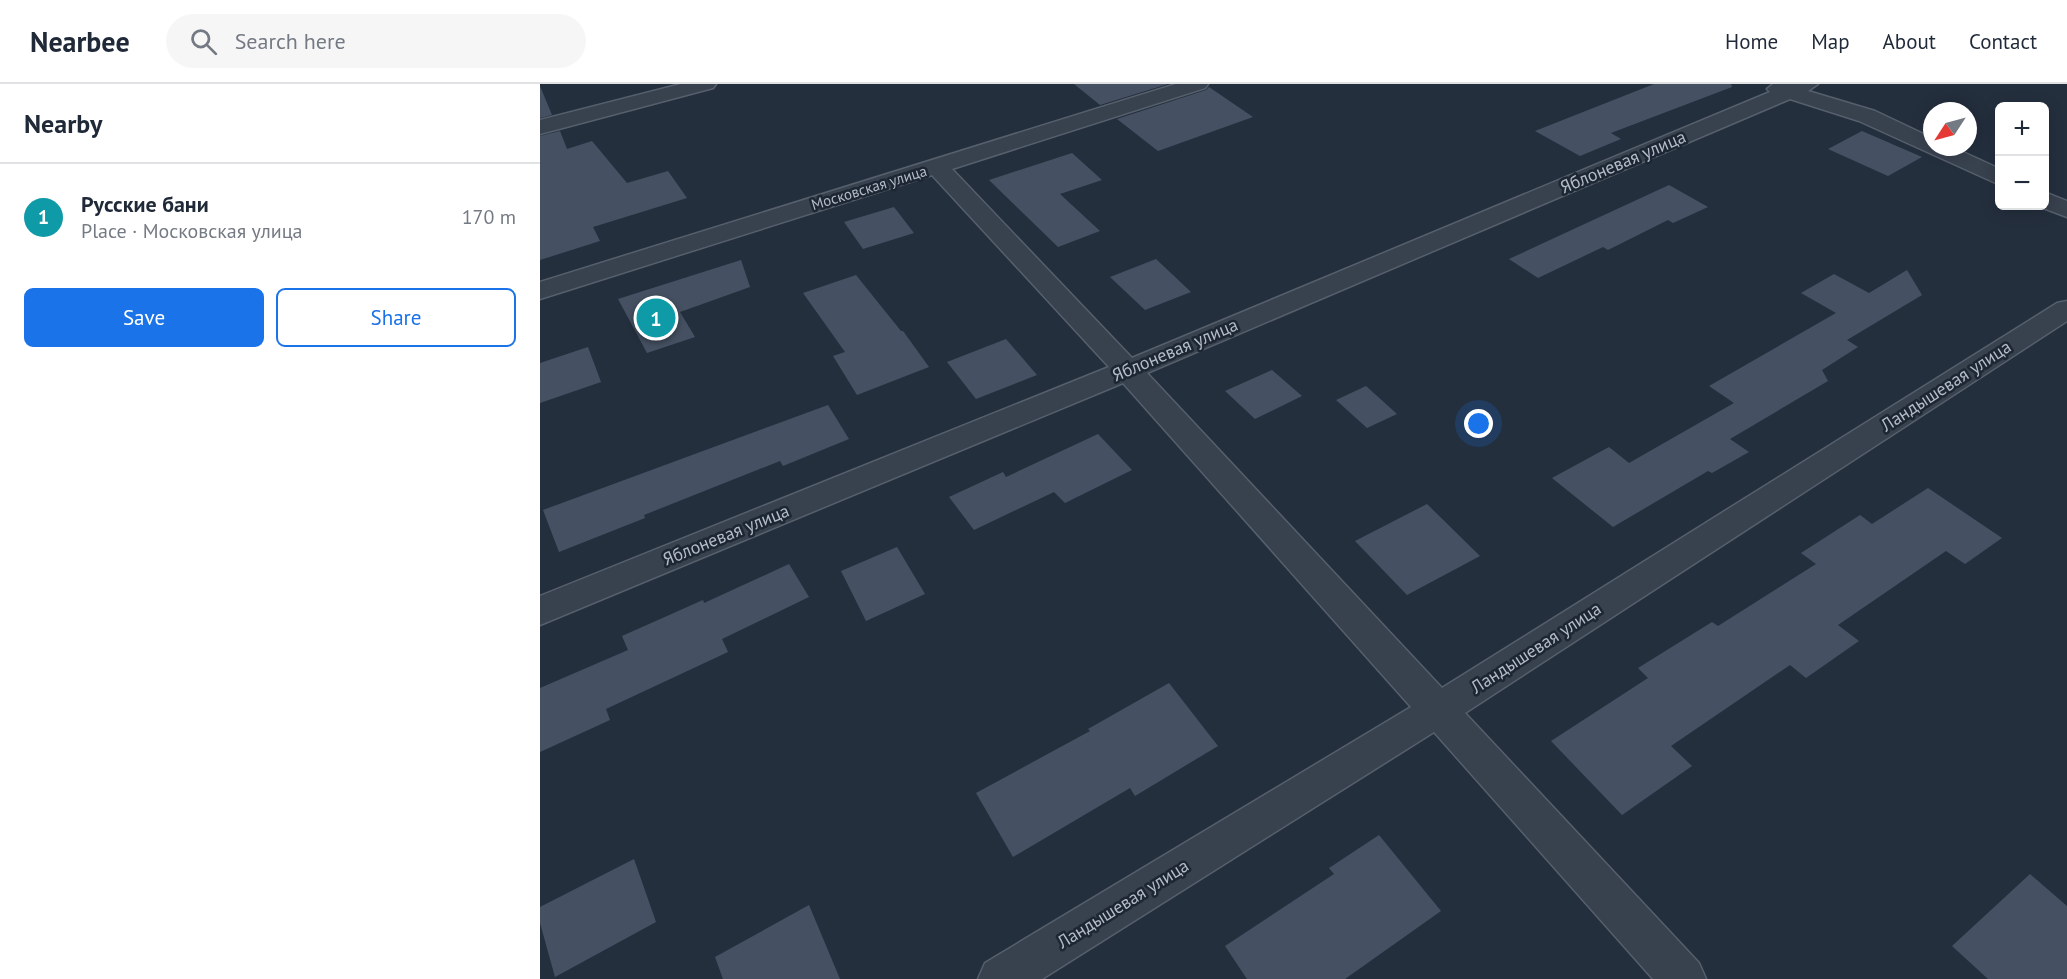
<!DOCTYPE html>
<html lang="en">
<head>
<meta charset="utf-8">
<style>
  body { margin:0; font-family:"PT Sans",sans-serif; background:#f6f6f7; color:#1f2937 }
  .controls { position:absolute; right:18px; top:18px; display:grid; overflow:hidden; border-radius:9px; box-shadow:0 3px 15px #0003 }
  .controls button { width:54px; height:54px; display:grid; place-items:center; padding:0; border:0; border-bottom:2px solid #e0e1e3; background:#fff; color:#1f2937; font:30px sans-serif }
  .compass { position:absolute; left:1383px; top:18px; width:54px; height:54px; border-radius:50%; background:#fff; box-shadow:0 3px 15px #0003; rotate:234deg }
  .you { position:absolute; left:939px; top:340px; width:21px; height:21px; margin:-15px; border:4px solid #fff; border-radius:50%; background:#1a73e8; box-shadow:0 0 0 9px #1a73e833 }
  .badge { display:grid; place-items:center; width:39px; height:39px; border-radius:50%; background:#1a73e8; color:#fff; font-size:20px; font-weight:700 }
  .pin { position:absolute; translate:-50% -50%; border:3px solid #fff; box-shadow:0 2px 6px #0006 }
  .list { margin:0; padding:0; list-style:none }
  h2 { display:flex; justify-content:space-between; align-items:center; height:78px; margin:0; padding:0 24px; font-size:26px }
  h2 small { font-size:20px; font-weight:400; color:#747a83 }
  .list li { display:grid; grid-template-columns:39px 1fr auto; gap:18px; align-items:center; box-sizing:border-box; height:108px; padding:0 24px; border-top:2px solid #e0e1e3 }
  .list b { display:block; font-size:22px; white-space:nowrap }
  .list p { margin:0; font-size:20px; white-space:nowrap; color:#747a83 }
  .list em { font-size:20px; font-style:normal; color:#747a83 }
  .actions { display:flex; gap:12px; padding:18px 24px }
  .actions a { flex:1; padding:14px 0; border:2px solid #1a73e8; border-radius:9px; text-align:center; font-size:21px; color:#1a73e8 }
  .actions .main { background:#1a73e8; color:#fff }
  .icon { flex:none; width:33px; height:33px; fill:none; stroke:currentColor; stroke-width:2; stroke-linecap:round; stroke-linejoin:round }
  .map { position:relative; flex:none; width:1527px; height:895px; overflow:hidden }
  header { display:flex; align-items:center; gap:36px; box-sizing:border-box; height:84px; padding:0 30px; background:#fff; border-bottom:2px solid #e0e1e3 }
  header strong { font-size:28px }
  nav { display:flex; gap:33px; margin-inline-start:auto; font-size:21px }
  .search { width:420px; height:54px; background:#f6f6f7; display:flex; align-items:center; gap:15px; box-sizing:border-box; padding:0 21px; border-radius:33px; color:#747a83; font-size:22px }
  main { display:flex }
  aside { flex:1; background:#fff }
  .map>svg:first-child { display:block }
  .building { fill:#455162 }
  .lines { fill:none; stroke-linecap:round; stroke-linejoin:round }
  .minor-casing { stroke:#565f6c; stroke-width:3 }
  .minor { fill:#38414e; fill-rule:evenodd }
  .labels { text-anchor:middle; stroke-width:5; stroke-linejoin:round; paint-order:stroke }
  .far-street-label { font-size:15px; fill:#b4bcc9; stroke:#1d2633 }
  .street-label { font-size:18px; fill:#b4bcc9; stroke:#1d2633 }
</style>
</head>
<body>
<header>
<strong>Nearbee</strong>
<div class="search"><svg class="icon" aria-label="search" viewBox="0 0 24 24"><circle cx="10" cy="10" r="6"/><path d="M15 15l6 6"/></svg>Search here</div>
<nav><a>Home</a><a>Map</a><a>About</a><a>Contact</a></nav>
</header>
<main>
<aside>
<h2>Nearby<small></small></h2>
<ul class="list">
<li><span class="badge" style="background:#0f9aa8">1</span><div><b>Русские бани</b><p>Place · Московская улица</p></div><em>170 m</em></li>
</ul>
<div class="actions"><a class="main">Save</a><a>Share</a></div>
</aside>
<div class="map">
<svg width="1527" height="895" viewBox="0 0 1527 895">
  <rect width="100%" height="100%" fill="#242f3e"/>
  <path class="building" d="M534,0H628L560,21Z
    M1114,0H1191L1192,3L1071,49L1081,55L1040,72L995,47Z
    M0,2L12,31L0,34Z
    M669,3L713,33L618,67L577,35L666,6Z
    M20,47L27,65L52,57L87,99L128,87L147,114L53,143L60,157L0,176V52Z
    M1322,47L1382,73L1348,92L1288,65Z
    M532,69L562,96L520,110L560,147L518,163L449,96Z
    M1129,101L1168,123L1133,139L1128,136L1068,166L1063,163L998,194L969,175Z
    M354,123L374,149L323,165L304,138Z
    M616,175L651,208L605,226L570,193Z
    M201,176L210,203L140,228L155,253L107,269L78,215Z
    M1367,186L1382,211L1307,256L1318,263L1282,286L1288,297L1190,355L1209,368L1172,389L1168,387L1073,443L1012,394L1069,363L1089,379L1194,319L1169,302L1296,229L1261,209L1294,190L1329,209Z
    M316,191L361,247H363L389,283L317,311L293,272L305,268L263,209Z
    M466,255L497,291L436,315L407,278Z
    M48,263L61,298L0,319V279Z
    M732,286L762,312L715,335L685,307Z
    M826,302L857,330L827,344L796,316Z
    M288,321L309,355L243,382L240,377L104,431L105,434L19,468L3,426Z
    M558,350L592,386L525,419L514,408L434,446L409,413L463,388L466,393Z
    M1388,404L1462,454L1425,480L1406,467L1298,541L1319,557L1266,594L1250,581L1131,662L1152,682L1082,731L1011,657L1108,594L1098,584L1172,538L1178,542L1276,480L1261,469L1320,431L1332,440Z
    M887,420L940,472L867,511L815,457Z
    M357,463L385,510L326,537L301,487Z
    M249,480L269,513L182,555L188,568L66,625L70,636L0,668V604L88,566L82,552L163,516L164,519Z
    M629,599L678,662L595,712L590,704L473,773L436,709L550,647L548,645Z
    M839,751L901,827L805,895H707L685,862L794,790L789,784Z
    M94,775L116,838L15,893L0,839V823Z
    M1490,790L1527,822V895H1448L1412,862Z
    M269,821L300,895H183L175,873Z"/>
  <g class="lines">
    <defs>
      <path id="minor" d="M141,0H176L173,4L0,50V36Z
        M636,0H668L665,4L412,85L592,274L1230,8L1227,5L1233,0H1278L1268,7L1335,27L1392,54V63H1412L1460,85V101L1319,37L1250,15L607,289L902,604L1517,219L1527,217V237L925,629L1159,879L1166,895H1113L894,648L502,895H438L445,879L871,623L583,299L0,541V512L569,283L392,91L0,215V198Z
        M1504,108L1527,117V133L1498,122H1504Z"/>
    </defs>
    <use href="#minor" class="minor-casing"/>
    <use href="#minor" class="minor"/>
  </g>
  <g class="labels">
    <g class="far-street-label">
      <text transform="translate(329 104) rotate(-17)" y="5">Московская улица</text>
    </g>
    <g class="street-label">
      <text transform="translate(1083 78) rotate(-23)" y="6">Яблоневая улица</text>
      <text transform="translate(635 266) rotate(-23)" y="6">Яблоневая улица</text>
      <text transform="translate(1406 302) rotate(-33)" y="6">Ландышевая улица</text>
      <text transform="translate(186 451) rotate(-22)" y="6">Яблоневая улица</text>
      <text transform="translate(996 564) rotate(-33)" y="6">Ландышевая улица</text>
      <text transform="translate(583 820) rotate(-32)" y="6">Ландышевая улица</text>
    </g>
  </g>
</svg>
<div class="controls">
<button>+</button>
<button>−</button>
</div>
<svg class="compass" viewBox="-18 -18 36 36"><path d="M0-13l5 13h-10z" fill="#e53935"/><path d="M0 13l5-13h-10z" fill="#747a83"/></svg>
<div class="you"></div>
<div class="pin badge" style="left:116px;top:234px;background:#0f9aa8">1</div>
</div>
</main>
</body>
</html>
